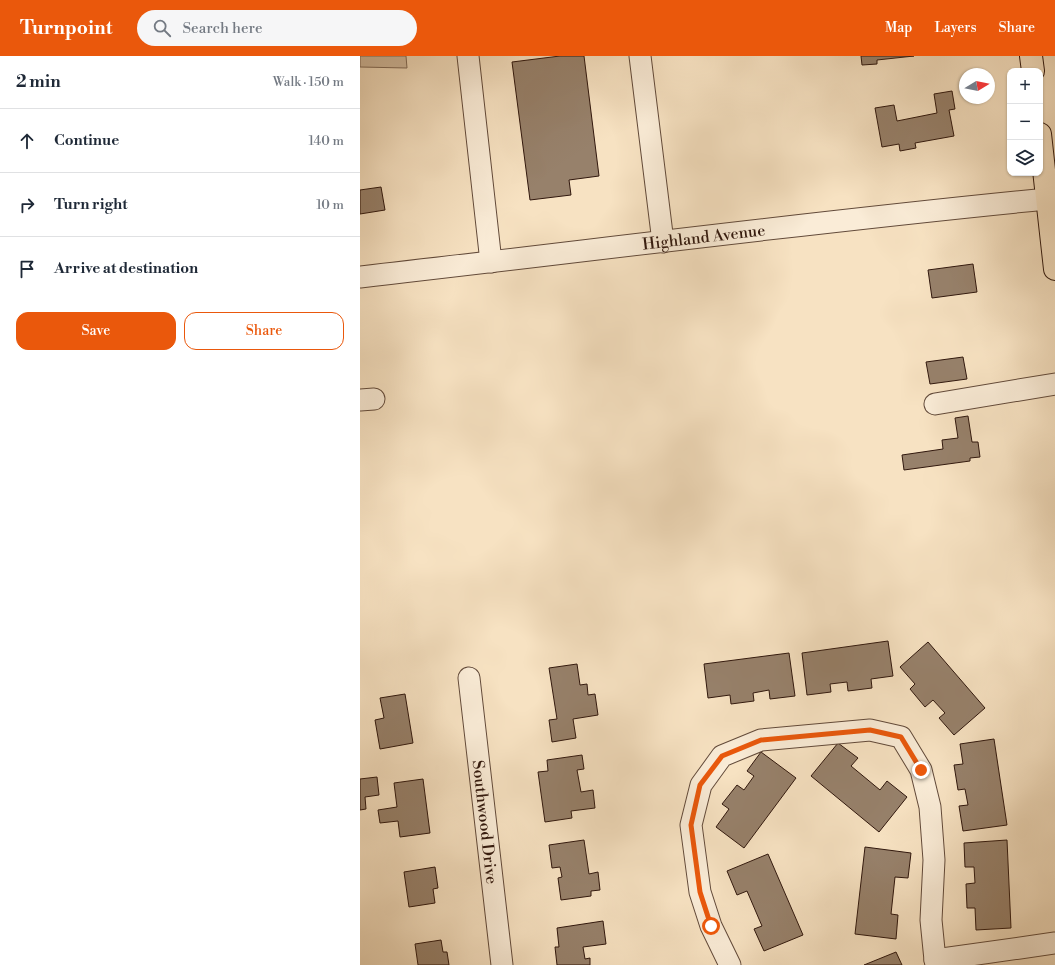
<!DOCTYPE html>
<html lang="en">
<head>
<meta charset="utf-8">
<style>
  body { margin:0; font-family:"Libre Bodoni",serif; background:#f6f6f7; color:#1f2937 }
  .controls { position:absolute; right:12px; top:12px; display:grid; overflow:hidden; border-radius:8px; box-shadow:0 1px 3px #0004 }
  .controls button { width:36px; height:36px; display:grid; place-items:center; padding:0; border:0; border-bottom:1px solid #e0e1e3; background:#fff; color:#1f2937; font:20px sans-serif }
  .compass { position:absolute; left:599px; top:12px; width:36px; height:36px; border-radius:50%; background:#fff; box-shadow:0 1px 3px #0004; rotate:80deg }
  .stop { position:absolute; width:12px; height:12px; margin:-9px; border:3px solid #ea580c; border-radius:50%; background:#fff }
  .stop.end { background:#ea580c; border-color:#fff; box-shadow:0 1px 4px #0008 }
  .list { margin:0; padding:0; list-style:none }
  h2 { display:flex; justify-content:space-between; align-items:center; height:52px; margin:0; padding:0 16px; font-size:17px }
  h2 small { font-size:13px; font-weight:400; color:#747a83 }
  .list li { display:grid; grid-template-columns:26px 1fr auto; gap:12px; align-items:center; box-sizing:border-box; height:64px; padding:0 16px; border-top:1px solid #e0e1e3 }
  .list b { display:block; font-size:15px; white-space:nowrap }
  .list em { font-size:13px; font-style:normal; color:#747a83 }
  .actions { display:flex; gap:8px; padding:12px 16px }
  .actions a { flex:1; padding:9px 0; border:1px solid #ea580c; border-radius:12px; text-align:center; font-size:14px; color:#ea580c }
  .actions .main { background:#ea580c; color:#fff }
  .icon { flex:none; width:22px; height:22px; fill:none; stroke:currentColor; stroke-width:2; stroke-linecap:round; stroke-linejoin:round }
  .map { position:relative; flex:none; width:695px; height:909px; overflow:hidden }
  header { display:flex; align-items:center; gap:24px; box-sizing:border-box; height:56px; padding:0 20px; background:#ea580c; color:#fff }
  header strong { font-size:19px }
  nav { display:flex; gap:22px; margin-inline-start:auto; font-size:14px }
  .search { width:280px; height:36px; background:#f6f6f7; display:flex; align-items:center; gap:10px; box-sizing:border-box; padding:0 14px; border-radius:22px; color:#747a83; font-size:15px }
  main { display:flex }
  aside { flex:1; background:#fff }
  .map>svg:first-child { display:block }
  .green { fill:#d5bfa3; stroke:#826b58 }
  .building { fill:#97816b; stroke:#30170d }
  .lines { fill:none; stroke-linecap:round; stroke-linejoin:round }
  .minor-casing { stroke:#624a3a; stroke-width:23 }
  .major-casing { stroke:#30170d; stroke-width:24 }
  .minor { stroke:#faecd7; stroke-width:21 }
  .major { stroke:#f7e2c2; stroke-width:22 }
  .route { stroke:#ea580c; stroke-width:5 }
  .labels { text-anchor:middle; stroke-width:4; stroke-linejoin:round; paint-order:stroke }
  .street-label { font-size:16px; fill:#30170d; stroke:#faecd7 }
</style>
</head>
<body>
<header>
<strong>Turnpoint</strong>
<div class="search"><svg class="icon" aria-label="search" viewBox="0 0 24 24"><circle cx="10" cy="10" r="6"/><path d="M15 15l6 6"/></svg>Search here</div>
<nav><a>Map</a><a>Layers</a><a>Share</a></nav>
</header>
<main>
<aside>
<h2>2 min<small>Walk · 150 m</small></h2>
<ul class="list">
<li><svg class="icon" aria-label="ahead" viewBox="0 0 24 24"><path d="M12 20V5M6 11l6-6 6 6"/></svg><div><b>Continue</b></div><em>140 m</em></li>
<li><svg class="icon" aria-label="right" viewBox="0 0 24 24"><path d="M7 20v-9h11M14 6l5 5-5 5"/></svg><div><b>Turn right</b></div><em>10 m</em></li>
<li><svg class="icon" aria-label="arrive" viewBox="0 0 24 24"><path d="M6 21V4h12l-3 4 3 4H6"/></svg><div><b>Arrive at destination</b></div></li>
</ul>
<div class="actions"><a class="main">Save</a><a>Share</a></div>
</aside>
<div class="map">
<svg width="695" height="909" viewBox="0 0 695 909">
  <rect width="100%" height="100%" fill="#f7e2c2"/>
  <filter id="stains"><feTurbulence type="fractalNoise" baseFrequency=".005" numOctaves="4"/><feColorMatrix values="0 0 0 0 .2 0 0 0 0 .09 0 0 0 0 .02 0 0 0 .5 -.17"/></filter>
  <radialGradient id="worn" r=".72"><stop offset=".6" stop-color="#630" stop-opacity="0"/><stop offset="1" stop-color="#630" stop-opacity=".3"/></radialGradient>
  <path class="green" d="M0,0H46L47,12L0,11Z"/>
  <path class="building" d="M200,0H224L239,120L209,124L211,139L170,144L152,6Z
    M501,0H554L517,4V8L502,9Z
    M592,35L595,53L589,54L594,80L555,87L556,92L540,95L539,88L522,91L515,52L534,49L537,65L577,57L574,38Z
    M21,131L25,154L0,158V134Z
    M613,208L617,236L572,242L568,214Z
    M603,301L607,323L570,328L566,306Z
    M608,360L612,386H618L620,401L610,402V405L544,414L542,399L583,393L582,384L598,382L595,362Z
    M528,585L533,620L511,623L512,632L488,635L487,626L470,628L471,636L447,639L442,597Z
    M568,586L625,652L594,679L579,662L585,657L573,644L565,651L550,633L555,628L540,611Z
    M429,597L435,640L410,643L409,634L393,637L394,645L371,648L370,639L348,642L344,608Z
    M217,608L220,629L227,628L228,639L235,638L238,659L213,663L216,682L192,686L189,664L197,663L189,612Z
    M45,638L53,687L20,693L15,664L24,662L20,642Z
    M634,683L647,769L603,775L599,750L608,749L605,733L598,734L594,709L603,708L600,688Z
    M478,687L498,702L491,710L520,734L527,725L547,741L519,776L451,720Z
    M401,696L436,722L384,792L356,771L369,753L362,748L377,729L384,734L394,720L387,715Z
    M222,699L224,713L217,714L221,736L233,734L235,752L211,755L212,762L185,766L178,716L188,715L187,704Z
    M17,721L19,739L5,741L6,753L0,754V723Z
    M63,723L70,777L40,781L38,765L20,767L18,754L37,751L34,727Z
    M224,784L229,818L238,816L240,834L231,835V840L201,844L198,822L202,821L200,811L192,812L189,789Z
    M647,784L651,872L616,874L615,852H607L606,828L615,827L614,811H605L604,787Z
    M505,791L551,797L548,822L535,821L531,858L538,859L536,883L495,878Z
    M408,798L443,879L404,895L394,873L402,870L387,835L377,839L367,815Z
    M75,811L78,832L73,833L75,847L49,851L44,816Z
    M243,865L246,888L223,891L225,903L230,902V909H197L195,891H199L197,872Z
    M81,884L83,896H87L89,909H58L55,888Z
    M536,896L542,909H504Z"/>
  <g class="lines">
    <defs>
      <g id="minor">
        <path d="M108,0L131,206"/>
        <path d="M280,0L303,186"/>
        <path id="s1" d="M0,221C229,195 458,165 687,143"/>
        <path d="M0,344L14,343"/>
        <path d="M575,348L695,328"/>
        <path id="s2" d="M109,622L142,909"/>
        <path d="M575,904L695,887"/>
        <path d="M370,909L351,870L340,836L331,769L341,729L362,700L401,684L510,674L541,681L561,714L570,751L574,804L571,864L575,904L577,909"/>
      </g>
      <path id="major" d="M671,0L673,15
        M680,78L695,213"/>
    </defs>
    <use href="#minor" class="minor-casing"/>
    <use href="#major" class="major-casing"/>
    <use href="#minor" class="minor"/>
    <use href="#major" class="major"/>
  </g>
  <g class="lines">
    <path class="route" d="M351,870L340,836L331,769L340,729L362,700L401,684L510,674L541,681L561,714"/>
  </g>
  <g class="labels">
    <g class="street-label">
      <text dy="6" stroke="none"><textPath href="#s1" startOffset="346">Highland Avenue</textPath></text>
      <text dy="6" stroke="none"><textPath href="#s2" startOffset="145">Southwood Drive</textPath></text>
    </g>
  </g>
  <rect width="100%" height="100%" filter="url(#stains)"/>
  <rect width="100%" height="100%" fill="url(#worn)"/>
</svg>
<div class="controls">
<button>+</button>
<button>−</button>
<button><svg class="icon" aria-label="layers" viewBox="0 0 24 24"><path d="M12 4l9 5-9 5-9-5zM3 14l9 5 9-5"/></svg></button>
</div>
<svg class="compass" viewBox="-18 -18 36 36"><path d="M0-13l5 13h-10z" fill="#e53935"/><path d="M0 13l5-13h-10z" fill="#747a83"/></svg>
<div class="stop" style="left:351px;top:870px"></div>
<div class="stop end" style="left:561px;top:714px"></div>
</div>
</main>
</body>
</html>
